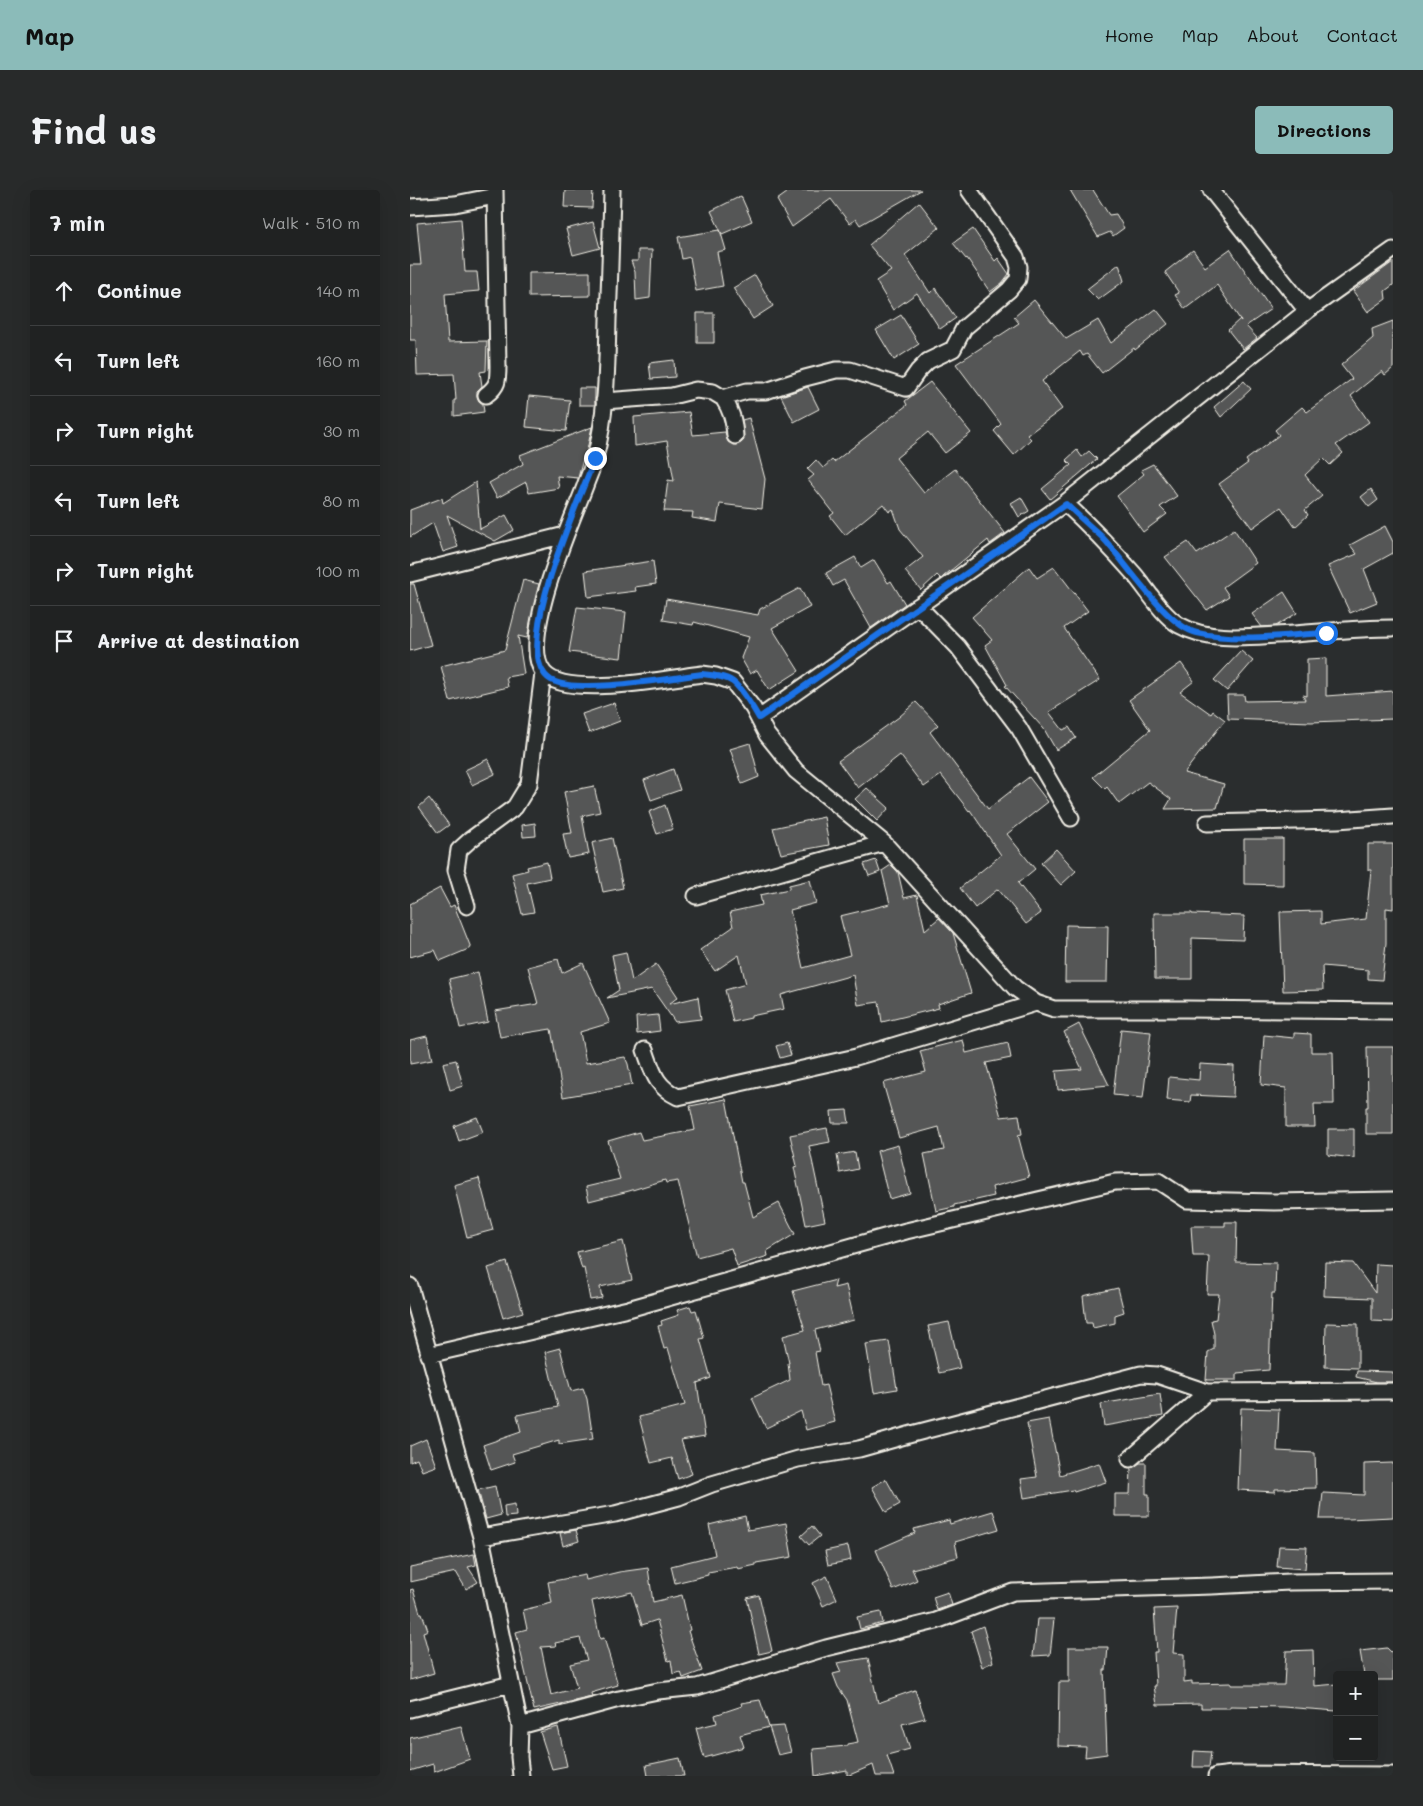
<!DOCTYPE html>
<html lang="en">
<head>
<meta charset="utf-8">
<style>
  body { margin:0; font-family:Mali,sans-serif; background:#282a2a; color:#f1f3f6 }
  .controls { position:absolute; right:15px; bottom:15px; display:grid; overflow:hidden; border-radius:5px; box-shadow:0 5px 20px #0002 }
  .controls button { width:45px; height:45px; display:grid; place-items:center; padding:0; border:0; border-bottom:1px solid #3d3f40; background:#202222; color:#f1f3f6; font:25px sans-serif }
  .stop { position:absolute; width:15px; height:15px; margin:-11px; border:4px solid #1a73e8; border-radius:50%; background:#fff }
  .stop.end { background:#1a73e8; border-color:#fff; box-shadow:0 1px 5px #0008 }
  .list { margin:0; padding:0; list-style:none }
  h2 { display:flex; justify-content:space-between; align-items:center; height:65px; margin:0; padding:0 20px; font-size:21px }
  h2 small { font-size:16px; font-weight:400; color:#a2a4a5 }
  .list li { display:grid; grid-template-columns:32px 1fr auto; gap:15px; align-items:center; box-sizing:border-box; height:70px; padding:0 20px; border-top:1px solid #3d3f40 }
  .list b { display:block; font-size:19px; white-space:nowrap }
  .list em { font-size:16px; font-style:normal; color:#a2a4a5 }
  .icon { flex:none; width:28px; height:28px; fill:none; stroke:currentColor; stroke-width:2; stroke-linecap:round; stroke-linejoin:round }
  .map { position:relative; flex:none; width:983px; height:1586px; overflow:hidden; border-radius:5px }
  header { display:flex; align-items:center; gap:30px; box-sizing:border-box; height:70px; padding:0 25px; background:#8bbbb9; color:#111 }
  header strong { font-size:24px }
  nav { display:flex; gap:28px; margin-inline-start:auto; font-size:18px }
  .intro { display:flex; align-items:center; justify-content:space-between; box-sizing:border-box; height:120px; padding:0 30px }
  h1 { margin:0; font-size:35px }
  .button { padding:12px 22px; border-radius:5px; background:#8bbbb9; color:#111; font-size:18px; font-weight:700 }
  main { display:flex; gap:30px; padding:0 30px }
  aside { flex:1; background:#202222; border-radius:5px; box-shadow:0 5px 20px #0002 }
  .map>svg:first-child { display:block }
  .building { fill:#555756; stroke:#f4f1e8; fill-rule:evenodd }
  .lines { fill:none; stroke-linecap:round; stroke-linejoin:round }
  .minor-casing { stroke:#f4f1e8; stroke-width:19 }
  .minor { stroke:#2a2d2e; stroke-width:15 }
  .route { stroke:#1a73e8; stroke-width:6 }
</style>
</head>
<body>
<header>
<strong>Map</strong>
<nav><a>Home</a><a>Map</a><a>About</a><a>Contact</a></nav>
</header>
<div class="intro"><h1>Find us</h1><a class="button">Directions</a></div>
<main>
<aside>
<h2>7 min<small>Walk · 510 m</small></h2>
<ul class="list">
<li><svg class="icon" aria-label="ahead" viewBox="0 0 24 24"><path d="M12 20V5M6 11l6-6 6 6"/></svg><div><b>Continue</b></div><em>140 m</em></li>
<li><svg class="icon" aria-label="left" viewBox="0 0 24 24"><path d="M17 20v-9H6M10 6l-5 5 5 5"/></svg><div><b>Turn left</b></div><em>160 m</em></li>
<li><svg class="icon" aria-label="right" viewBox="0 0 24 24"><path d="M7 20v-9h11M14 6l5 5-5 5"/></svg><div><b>Turn right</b></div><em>30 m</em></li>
<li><svg class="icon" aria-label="left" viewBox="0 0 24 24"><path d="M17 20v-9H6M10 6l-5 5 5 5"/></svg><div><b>Turn left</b></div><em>80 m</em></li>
<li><svg class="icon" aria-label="right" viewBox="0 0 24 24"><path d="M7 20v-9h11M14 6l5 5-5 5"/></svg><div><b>Turn right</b></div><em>100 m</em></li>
<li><svg class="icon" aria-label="arrive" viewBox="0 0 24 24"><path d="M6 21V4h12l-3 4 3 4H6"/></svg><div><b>Arrive at destination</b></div></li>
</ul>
</aside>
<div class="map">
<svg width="983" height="1586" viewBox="0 0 983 1586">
  <rect width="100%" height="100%" fill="#2a2d2e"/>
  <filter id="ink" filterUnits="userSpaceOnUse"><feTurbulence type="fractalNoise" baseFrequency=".02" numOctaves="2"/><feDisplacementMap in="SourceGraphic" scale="10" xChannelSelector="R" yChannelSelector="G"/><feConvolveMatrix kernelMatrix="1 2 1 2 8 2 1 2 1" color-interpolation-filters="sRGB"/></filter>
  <g filter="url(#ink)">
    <path class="building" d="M155,0H183L182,18L154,17Z
      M381,0H511L450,35L446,29L440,34L421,9L382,37L367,10Z
      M660,0H683L699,25L706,24L714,38L703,46L700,42L688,47Z
      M331,6L342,31L312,44L301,21Z
      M509,12L529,38L495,65L520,103L525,98L546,128L530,139L507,103L483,120L466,91L481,81L459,55Z
      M51,29L55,82H67L69,101L35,104L38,152L77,151L76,181L70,182L72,196L67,201V206L69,211L73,214L74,222L44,226V210H46L44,184L7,185L6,150H0V75H11L7,33Z
      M183,32L190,58L163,65L156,39Z
      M563,39L585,71L588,68L599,84L592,93L580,102L557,68L556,69L543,53Z
      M310,40L316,60L307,62L313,96L286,101L280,67L272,69L268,47Z
      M820,59L861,119L836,136L847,148L833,159L818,140L830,129L831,131L807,95L775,119L765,105L769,103L755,82L783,60L795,77Z
      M228,60H242L240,108L226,110L225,82L221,71H228Z
      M983,72V95L975,101L976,109L958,122L943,101Z
      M709,74L714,91L688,110L677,99Z
      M180,82V106L119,107V83Z
      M345,85L363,116L343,129L323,98Z
      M624,110L656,149L688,130L701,153L746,119L758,134L725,160L724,158L692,183L677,164L673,166L670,161L632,191L652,219L617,245L621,249L604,265L584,241L591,234L546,174L609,133L604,127Z
      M287,123H304V153H287Z
      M491,125L509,154L484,170L466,140Z
      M983,131V178L975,185L972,181L941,206L959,232L926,255L933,263L920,275L913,268L895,285L912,306L895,320L898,325L885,337L871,317L842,338L809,294L838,273L836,270L869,245L865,240L892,217L897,222L942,189L931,175L963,148L962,139Z
      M264,170L265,187L241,189L239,173Z
      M834,191L841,199L811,227L804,217Z
      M520,192L561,243L535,263L518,242L486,268L514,303L545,279L595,343L580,354L578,350L534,386L531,389L527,385L511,400L495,381L513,367L490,339L483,319L479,322L473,314L435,345L420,326L424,323L398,290L404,285L397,279L406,270L413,278L422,270L424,272L497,215L495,211Z
      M398,197L409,219L384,232L371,206Z
      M169,198H185V215H169Z
      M119,206L160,210L156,241L116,237Z
      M279,222L283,245L315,242L318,252L325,255L331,253L334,250L332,230L339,228L355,289L352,319L310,314L307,332L282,328L283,322L254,321L258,290L264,291L257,251L225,256L224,227Z
      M182,237L175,269H173L168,288L147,286L149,298L119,303L116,292L87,308L79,293L113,274L110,265Z
      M667,260L672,267L679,261L687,269L640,309L632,299L661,275L656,270Z
      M743,274L767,306L750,317L757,324L733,342L707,306L734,284L731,280Z
      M66,292L70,339L96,325L104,340L85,351L37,325L48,357L33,362L23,333L0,347V320L32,308L33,313Z
      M961,299L968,310L959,317L951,307Z
      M611,307L619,321L609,327L601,313Z
      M975,336L983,352V363L954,379L967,412L940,423L918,376L947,364L940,355Z
      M824,339L846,373L813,397L819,406L797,420L755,367L778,352L787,364Z
      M445,367L451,378L464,370L478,393L481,391L495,414L461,438L434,390L423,396L416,383Z
      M243,371L246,394L225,397L226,401L178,407L175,381Z
      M619,377L627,388L644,377L678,421L654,438L690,490L639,522L653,540L659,537L666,548L646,560L634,539L595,496L597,495L575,455L582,450L562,427Z
      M113,390L129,394L117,448L108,446L114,484L96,487L98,497L40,511L31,476L95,460Z
      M0,394H4L21,455L0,461Z
      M390,398L400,417L362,438L389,481L359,500L347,480L340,484L331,468L339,447L284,432L283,435L253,430L256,409L348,425L350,419Z
      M874,402L887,423L866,436L852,437L842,424Z
      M167,417L216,422L211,468L159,462Z
      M831,461L843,471L817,501L804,490Z
      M916,468V506L983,501V529L901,532L818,529L817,505H834L835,511L895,510L893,505L897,506V469Z
      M771,473L784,491L770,502L801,524L803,521L815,530L774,583L814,594L807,618L755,619L761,609L738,592L709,614L697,597L695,599L683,587L740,540L719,510Z
      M506,512L528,535L520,542L578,619L619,587L638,612L597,644L625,679L608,693L631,723L616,734L588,699L565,718L550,698L591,665L560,620L559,621L531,585L514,597L490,565L448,598L428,571L489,527Z
      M204,513L210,531L179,543L172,524Z
      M340,553L349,587L332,594L320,559Z
      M78,569L85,584L62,595L55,580Z
      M263,579L270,600L241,610L234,590Z
      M184,596L190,622L172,626L179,664L158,668L153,644L162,643L154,602Z
      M457,598L479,618L467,631L445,609Z
      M19,608L39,635L28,643L9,617Z
      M255,615L263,639L247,644L239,622Z
      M414,627L419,655L371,664L363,638Z
      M125,633L126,646L113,647L112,635Z
      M202,648L213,698L193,702L182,653Z
      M834,649H873V695L834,694Z
      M958,654H983V719L976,718V753L972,790L958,789V780L912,776L913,800L873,801L870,722L911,721V734L956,729L961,680H958Z
      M646,659L666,681L651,695L631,673Z
      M466,670L470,682L459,686L454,674Z
      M137,672L140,688L117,693L124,722L112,724L102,684L118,680L117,677Z
      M481,675L488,682L494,708L507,705L515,740L529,728L543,743L561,803L528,814L529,818L472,832L469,812L448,815L443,785L371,805L374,819L341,826V828L323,832L315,800L336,794L329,765L305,781L290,760L323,737L320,722L352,715L350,705L379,699V695L400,690L406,713L380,720L393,778L440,765L430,726L480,714L472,681Z
      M30,698L40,717L44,715L61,758L30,771L25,760L0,767V714Z
      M744,723H782V724L834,726L833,750L782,748V789H745Z
      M656,735L698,736L697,792H655Z
      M216,762L222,791L246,774L268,807L259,814L288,807L291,829L265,832L242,799L197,808L209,800L202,765Z
      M148,769L152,783L173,773L200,833L170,842L176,873L215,867L218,874L222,895L153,907L141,839L90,847L85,821L128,814L118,777Z
      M68,782L78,832L50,838L39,789Z
      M248,825L250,841L227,844L226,827Z
      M669,834L699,895L648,900L646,881L672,879L654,842Z
      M711,839L741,842L733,908L703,905Z
      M884,843L901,844V862H923L924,914H904L905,937H876V898L851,895L854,845L884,848Z
      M17,846L22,870L0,874V850Z
      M553,850L556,863L598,853L601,868L576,873L591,927L609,925L612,944L608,945L619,987L582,997L584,1006L544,1015V1017L526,1021L514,964L534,960L529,937L489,948L473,893L516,882L510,861Z
      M377,853L381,865L370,868L366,856Z
      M957,857H983V944H956V917H958Z
      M46,870L53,896L40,900L33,873Z
      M790,874L824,876L823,907L781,905L780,912L757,910L759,887L789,890Z
      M316,909L332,992H334L343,1027L369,1013L385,1044L357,1061L358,1066L327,1076L321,1058L287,1067L268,991L256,993L255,990L219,1001L179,1011L176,997L210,989L198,951L229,942L232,950L285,940L280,916Z
      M437,920L439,933H422L421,921Z
      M67,927L73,942L49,951L44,936Z
      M417,938L420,952L399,956L415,1031L396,1035L384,977L387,976L380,945Z
      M918,939H944V968L918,965Z
      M488,955L500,1003L479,1009L467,961Z
      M445,962L448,979L430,983L427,965Z
      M69,988L83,1040L57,1047L44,995Z
      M815,1032H827L826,1072L866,1073L865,1103H862L859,1180L827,1183V1190H796L798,1162L804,1159V1144L801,1130L806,1129L809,1104H797L799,1066H783L781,1036H815Z
      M213,1051L222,1090L190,1097L192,1108L180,1110L174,1078L172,1079L167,1062Z
      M97,1072L113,1122L93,1128L78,1078Z
      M915,1072L943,1073L965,1103L966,1074L983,1075V1132L962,1131V1108L914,1106Z
      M426,1090L424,1098L436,1095L444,1130L405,1140L410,1161L405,1162L411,1196L416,1195L425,1232L396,1240L391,1221L356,1238L342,1208L380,1190L378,1173H379L373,1146L395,1140L383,1101Z
      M708,1098L714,1122L705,1125V1133L683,1138L682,1133H676L673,1106Z
      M280,1116L282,1121L286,1120L294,1148L290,1149L301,1188L287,1193L295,1246L271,1250L282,1284L268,1289L262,1268L241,1273L229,1227L275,1215L258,1158L254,1159L248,1136L252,1135L251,1131L269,1125L267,1120Z
      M539,1132L550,1178L529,1183L518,1136Z
      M916,1133L948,1134V1178L915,1177Z
      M479,1151L487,1199L464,1203L456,1154Z
      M150,1158L161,1201L173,1198L177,1209L183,1249L149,1254V1250L102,1264L105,1272L81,1280L73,1255L111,1242L107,1225L148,1217L135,1162Z
      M947,1181L983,1182V1192H967L946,1187Z
      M750,1204L753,1226L694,1236L691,1214Z
      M831,1218L869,1219L867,1261L905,1263L906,1298L865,1299V1302L828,1300Z
      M639,1229L650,1285L689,1273L696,1292L664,1302L663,1300L614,1308L611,1289L627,1287L617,1233Z
      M16,1249L26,1276L12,1281L7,1269L0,1272V1256Z
      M730,1273H736V1304H739V1326H705V1304H720L721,1278Z
      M983,1273V1327L938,1329H910L913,1303L954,1305V1274Z
      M476,1289L490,1314L476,1322L462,1297Z
      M85,1296L91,1325L76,1329L68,1300Z
      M105,1314L106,1326L95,1327L94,1316Z
      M583,1321L589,1339L545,1352L548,1367L502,1379L507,1390L483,1400L466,1360L505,1343L504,1339L539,1330L540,1334Z
      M335,1326L338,1340L376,1333L382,1367L346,1373V1375L328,1379L327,1377L298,1382V1385L265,1393L261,1376L305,1365L299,1335Z
      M402,1336L410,1346L399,1355L391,1346Z
      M166,1340L169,1351L153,1356L150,1343Z
      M438,1356L441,1370L418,1375L415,1361Z
      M869,1356L897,1357L895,1379L867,1377Z
      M64,1364L66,1375L58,1377L68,1392L56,1399L46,1382L0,1392V1377Z
      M238,1378L243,1412L272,1405L280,1440L278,1441L292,1481L273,1488L271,1482L263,1484L261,1470L258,1471L247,1430L232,1435L222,1402L182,1411L190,1449L194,1448L208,1495L181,1503L182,1507L124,1520L106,1442L117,1439L113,1420L142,1413L138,1392L175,1385L176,1390L209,1382ZM170,1448L177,1470L160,1474L167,1498L141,1505L131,1457L146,1456L145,1453Z
      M417,1386L427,1409L413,1416L403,1393Z
      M3,1399L10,1423H12L18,1440L13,1442L24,1483L0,1490V1400Z
      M538,1402L542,1415L527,1420L523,1407Z
      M349,1405L362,1461L349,1464L337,1408Z
      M767,1418L763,1463L774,1464V1492L782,1491V1494L821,1493V1495H874L876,1461L903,1460L904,1496L927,1494V1521L873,1517L820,1516V1518H791V1514L747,1515L744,1496H746L744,1462H747L744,1419Z
      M471,1422L473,1433L450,1439L447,1427Z
      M627,1429H644L640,1465L623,1466Z
      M573,1436L583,1472L572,1477L561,1441Z
      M659,1457H698L696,1480H694L697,1564L675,1567L676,1557L648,1556L649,1492H659Z
      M977,1458L983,1464V1490H964V1485H954L950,1461Z
      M458,1468L468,1513L505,1500L515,1528L492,1534L500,1559L477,1565L484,1586H466L463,1575L437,1586V1580L405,1586L403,1559L437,1556V1554L448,1552L437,1510L428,1497L423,1484L431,1482L427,1473Z
      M350,1510L359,1537L330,1545L334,1557L294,1568L286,1538L307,1533L305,1525L332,1516L331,1513Z
      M51,1536L60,1569L24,1582L23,1574L0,1581V1548Z
      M374,1536L381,1562L368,1565L359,1537Z
      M148,1537L157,1576L142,1579L130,1542Z
      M784,1561L801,1562L799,1577H783Z
      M270,1568L274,1586H238L236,1575Z"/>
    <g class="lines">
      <defs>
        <path id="minor" d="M202,0C201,43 200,86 198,129C197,175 197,223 185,268C183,277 178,287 175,296C162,331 107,452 134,483C156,509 259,488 292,484L306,486L323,492L343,518L357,545L386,581L474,653L605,798L626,813L644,819H777L983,821
          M801,0L897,121
          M0,17L45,14L85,6
          M76,205C88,196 88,191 88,176L85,0
          M313,208C321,220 324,230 325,246
          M194,211L262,206L286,200L303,202L313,208L337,201H356L395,188L426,180H440L496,198L508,181L518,171L543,159L554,138L599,100L608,89L609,77L606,67L559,0
          M655,313C680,336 702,359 724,384C737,399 752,425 769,435C797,451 835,447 866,445C905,443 944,438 983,438
          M0,384L155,345
          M508,416L548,457L609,538L661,628
          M349,528L655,313L897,121L983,60
          M797,633L927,630L983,626
          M286,706L474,653
          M57,716L46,680L49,660L60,650L105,617L119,594L133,483
          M235,860C243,882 245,896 268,907L446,867L626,813
          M0,1096L71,1347L110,1536L109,1567L111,1586
          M18,1165L218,1119L496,1041L705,992L748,991L777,1010L864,1012L983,1010
          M720,1269L797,1202
          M71,1347L205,1324L269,1307L302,1294L388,1269L449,1259L502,1244L731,1184L747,1185L797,1202L983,1201
          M0,1519L101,1494
          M110,1536L209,1509L248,1501L287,1497L416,1458L526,1431L603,1402L802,1396L880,1392L983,1391
          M806,1586L823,1584L983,1585"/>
      </defs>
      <use href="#minor" class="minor-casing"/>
      <use href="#minor" class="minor"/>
    </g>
  </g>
  <g class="lines" filter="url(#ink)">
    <path class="route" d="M185,268C171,306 97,464 141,490C168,505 260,488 292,484C302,485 315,486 323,492C331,498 344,519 349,528L656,314C667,325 680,336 692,347C715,371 756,436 787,443C828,452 874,445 916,443"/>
  </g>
</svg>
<div class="controls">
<button>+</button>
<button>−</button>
</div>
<div class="stop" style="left:916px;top:443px"></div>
<div class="stop end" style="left:185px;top:268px"></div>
</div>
</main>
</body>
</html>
